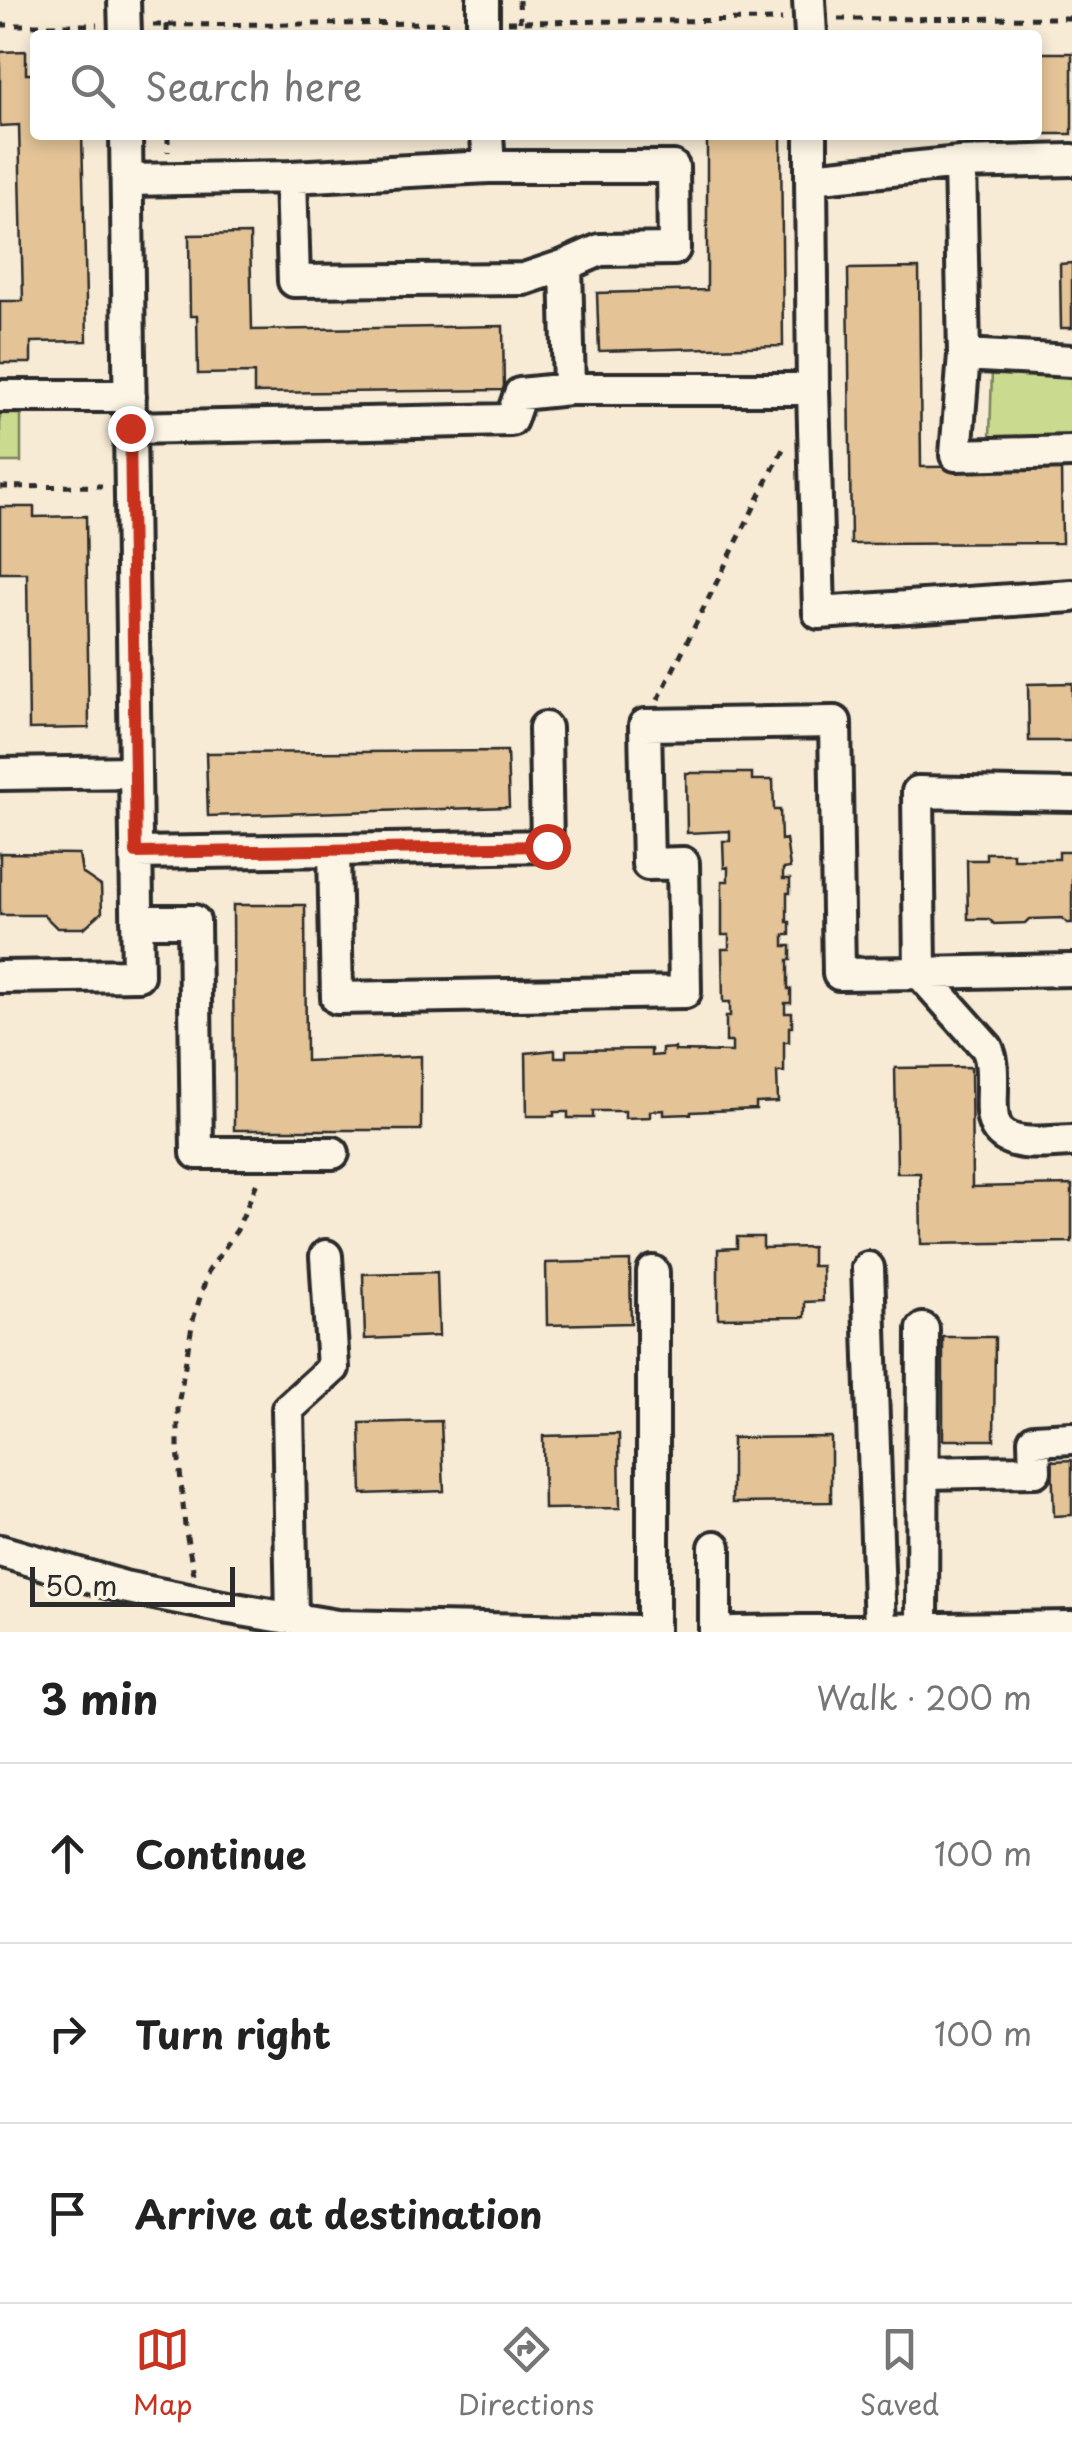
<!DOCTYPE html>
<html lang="en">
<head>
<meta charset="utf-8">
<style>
  body { margin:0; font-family:"Playpen Sans",sans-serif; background:#f6f6f6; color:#222 }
  .scale { position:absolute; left:30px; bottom:25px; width:205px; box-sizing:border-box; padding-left:10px; border:5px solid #2b2b2b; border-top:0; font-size:28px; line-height:35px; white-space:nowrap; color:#2b2b2b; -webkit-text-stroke:8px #fcf5e5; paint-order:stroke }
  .stop { position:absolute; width:30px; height:30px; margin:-22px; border:8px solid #c8321e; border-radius:50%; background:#fff }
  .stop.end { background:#c8321e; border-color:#fff; box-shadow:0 2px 10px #0008 }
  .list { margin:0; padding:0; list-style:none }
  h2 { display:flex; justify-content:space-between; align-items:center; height:130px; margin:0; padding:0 40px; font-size:42px }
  h2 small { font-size:32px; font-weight:400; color:#767676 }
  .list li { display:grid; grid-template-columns:65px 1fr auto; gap:30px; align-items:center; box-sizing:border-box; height:180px; padding:0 40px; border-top:2px solid #e0e0e0 }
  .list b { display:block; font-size:38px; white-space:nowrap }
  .list em { font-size:32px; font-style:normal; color:#767676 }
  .icon { flex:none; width:55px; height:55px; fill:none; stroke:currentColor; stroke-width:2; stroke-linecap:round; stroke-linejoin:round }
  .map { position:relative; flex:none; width:1072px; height:1632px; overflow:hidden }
  .search { position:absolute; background:#fff; box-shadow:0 5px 15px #0003; left:30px; right:30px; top:30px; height:110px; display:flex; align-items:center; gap:25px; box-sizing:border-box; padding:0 35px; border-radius:10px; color:#767676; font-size:38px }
  .sheet { height:670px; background:#fff }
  nav { display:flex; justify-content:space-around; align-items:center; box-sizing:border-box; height:140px; border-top:2px solid #e0e0e0; background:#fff; font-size:28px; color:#767676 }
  nav a { display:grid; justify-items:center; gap:5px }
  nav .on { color:#c8321e }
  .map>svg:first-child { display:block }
  .green { fill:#cada8e; stroke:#7a825c; stroke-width:2.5 }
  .building { fill:#e4c497; stroke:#2b2b2b; stroke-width:2.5 }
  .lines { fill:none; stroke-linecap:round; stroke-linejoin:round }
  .minor-casing { stroke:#2b2b2b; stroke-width:38 }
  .path { stroke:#2b2b2b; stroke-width:5; stroke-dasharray:8 8; stroke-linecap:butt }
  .minor { stroke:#fcf5e5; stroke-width:30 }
  .route { stroke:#c8321e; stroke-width:12 }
</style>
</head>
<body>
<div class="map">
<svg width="1072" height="1632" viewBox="0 0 1072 1632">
  <rect width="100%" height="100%" fill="#f7ebd5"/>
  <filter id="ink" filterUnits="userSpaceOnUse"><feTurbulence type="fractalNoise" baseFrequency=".01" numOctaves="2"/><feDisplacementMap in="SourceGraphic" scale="20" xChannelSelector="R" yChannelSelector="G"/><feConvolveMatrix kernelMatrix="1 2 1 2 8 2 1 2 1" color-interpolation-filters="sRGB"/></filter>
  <g filter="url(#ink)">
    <path class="green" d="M992,371L1072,374V440L990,437Z
      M0,414H21V462H0Z"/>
    <path class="building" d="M26,51V74H35V135H82L87,341L31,342V363H0V301H23L19,125L0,126V52Z
      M1037,53H1072V134H1037Z
      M707,135H781L783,346L599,351L597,293L707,290Z
      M250,234L252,330L503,326L504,390L254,393V373L198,374L197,316H190L189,235Z
      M1072,263V328H1061L1060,264Z
      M919,268L921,467L1061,466L1062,543L851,544L848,269Z
      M0,507H34V517L86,516L89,728L29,729L27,573H0Z
      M1072,683V741H1029L1028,684Z
      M507,751L509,807L208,816L206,753Z
      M686,773H752V780H773L774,810H780L781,840L786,839L790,868L783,869V879H790V893H787V922H790V935H784V946H791V960H788V989H791V1003H785V1013H792V1027H789V1042H784V1072H777L778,1102L756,1103V1109L691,1112V1114L664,1115V1110L650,1111V1117L625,1118V1111H593V1118H568V1112H554V1116H527L526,1053L555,1050V1057H566V1050L651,1049V1056L662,1055V1049L675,1048V1051L732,1052V1042H726V1016H730V1002H723L722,949H729V935H722V881H728V867L724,868L723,841H730V831L687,833Z
      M1059,852H1072V923H1067L1062,918L1029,919L1025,923L994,924L989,919H968L967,860H986V853H1013V859H1059Z
      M0,853L79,854L82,873L101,886L102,912L84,928H57L44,915H0Z
      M233,905H305L306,1061L421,1056V1130H234Z
      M971,1067L972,1187L1072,1185V1242L921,1244L920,1173H897L895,1068Z
      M737,1237H763V1248L812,1247V1266H822L823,1301L805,1302V1317L718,1318V1249L737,1248Z
      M630,1261L631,1323L547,1325L546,1263Z
      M437,1272L439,1336L365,1339L363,1274Z
      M943,1337H995L994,1440H943Z
      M441,1421L444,1491L362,1494L360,1423Z
      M619,1434L620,1508L544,1509L543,1436Z
      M831,1437V1502L732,1503V1438Z
      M1072,1460V1515L1054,1516L1052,1461Z"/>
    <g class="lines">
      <defs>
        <path id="minor" d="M124,0L125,35
          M483,0V35
          M809,0L811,35
          M126,135L130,428L511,420L520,394L569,389H813L811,178
          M487,135L489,167
          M811,135V178L960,163L1072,160
          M960,163L964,355L956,455L1072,452
          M489,167H673L674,249L600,250L566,265L524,279L294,281L291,177Z
          M127,180L291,177
          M566,265L569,389
          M964,355L1072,361
          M813,389L819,613L1072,596
          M0,396H130
          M0,774L135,772
          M1072,795L918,792L920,973L1072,970
          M334,850L547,846L545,728
          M136,853L334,850L337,998L685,992L683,863L648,864L645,725L835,722L839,974L920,973L987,1048C993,1061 992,1074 992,1087C992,1100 990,1116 996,1127C1009,1150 1051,1141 1072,1141
          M137,921H194L197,1153H333
          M0,977L138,975L130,428
          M868,1268L880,1630
          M653,1272V1632
          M923,1473L1035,1471L1034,1440L1072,1438
          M715,1547V1632
          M0,1551L124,1587L223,1607L337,1626L638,1632
          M292,1618L288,1409L333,1368L326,1256
          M922,1630L923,1329
          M734,1632L1072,1627"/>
      </defs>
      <use href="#minor" class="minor-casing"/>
      <path class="path" d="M519,0L520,22
        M838,19L1072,18
        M508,22L782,20
        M167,24V35
        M0,25H97
        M153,25L457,23
        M168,135V152
        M0,487L102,486
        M658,700L785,445
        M194,1574L185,1527L178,1449V1405L193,1320L208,1272L237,1230L259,1178"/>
      <use href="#minor" class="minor"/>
    </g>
  </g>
  <g class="lines" filter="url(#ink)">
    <path class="route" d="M130,428L136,853L547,846"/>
  </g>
</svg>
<div class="scale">50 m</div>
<div class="stop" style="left:547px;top:846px"></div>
<div class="stop end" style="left:130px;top:428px"></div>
<div class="search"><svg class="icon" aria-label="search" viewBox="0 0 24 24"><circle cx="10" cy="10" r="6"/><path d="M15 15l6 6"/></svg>Search here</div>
</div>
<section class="sheet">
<h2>3 min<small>Walk · 200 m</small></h2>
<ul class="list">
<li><svg class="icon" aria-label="ahead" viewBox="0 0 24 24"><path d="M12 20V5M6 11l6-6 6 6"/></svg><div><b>Continue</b></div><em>100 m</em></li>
<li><svg class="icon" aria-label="right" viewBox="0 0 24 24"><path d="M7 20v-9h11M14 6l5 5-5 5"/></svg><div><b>Turn right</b></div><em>100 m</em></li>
<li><svg class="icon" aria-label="arrive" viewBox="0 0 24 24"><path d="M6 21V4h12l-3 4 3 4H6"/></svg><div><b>Arrive at destination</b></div></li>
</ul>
</section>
<nav>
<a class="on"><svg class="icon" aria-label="map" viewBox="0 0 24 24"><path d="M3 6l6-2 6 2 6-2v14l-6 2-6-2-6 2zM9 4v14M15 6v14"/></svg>Map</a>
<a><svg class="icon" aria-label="directions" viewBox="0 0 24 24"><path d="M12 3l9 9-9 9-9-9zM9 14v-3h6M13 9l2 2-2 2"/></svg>Directions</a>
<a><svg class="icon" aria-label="saved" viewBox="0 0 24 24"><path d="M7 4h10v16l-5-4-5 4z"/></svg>Saved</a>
</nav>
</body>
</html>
